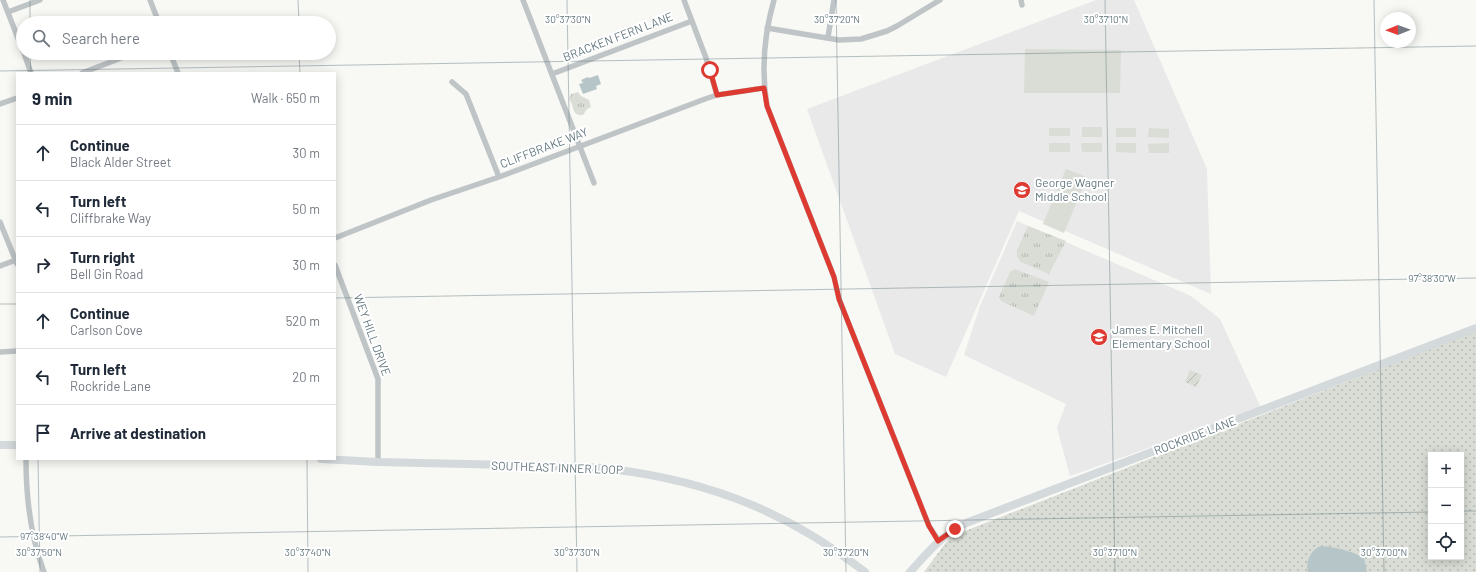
<!DOCTYPE html>
<html lang="en">
<head>
<meta charset="utf-8">
<style>
  body { margin:0; font-family:Barlow,sans-serif; background:#f2f2f3; color:#1f2937 }
  .controls { position:absolute; right:12px; bottom:12px; display:grid; overflow:hidden; border-radius:0px; box-shadow:0 2px 10px #0003 }
  .controls button { width:36px; height:36px; display:grid; place-items:center; padding:0; border:0; border-bottom:1px solid #e0e1e3; background:#fff; color:#1f2937; font:20px sans-serif }
  .compass { position:absolute; left:1380px; top:12px; width:36px; height:36px; border-radius:50%; background:#fff; box-shadow:0 2px 10px #0003; rotate:269deg }
  .stop { position:absolute; width:12px; height:12px; margin:-9px; border:3px solid #dd3b31; border-radius:50%; background:#fff }
  .stop.end { background:#dd3b31; border-color:#fff; box-shadow:0 1px 4px #0008 }
  .list { margin:0; padding:0; list-style:none }
  h2 { display:flex; justify-content:space-between; align-items:center; height:52px; margin:0; padding:0 16px; font-size:17px }
  h2 small { font-size:13px; font-weight:400; color:#747a83 }
  .list li { display:grid; grid-template-columns:26px 1fr auto; gap:12px; align-items:center; box-sizing:border-box; height:56px; padding:0 16px; border-top:1px solid #e0e1e3 }
  .list b { display:block; font-size:15px; white-space:nowrap }
  .list p { margin:0; font-size:13px; white-space:nowrap; color:#747a83 }
  .list em { font-size:13px; font-style:normal; color:#747a83 }
  .icon { flex:none; width:22px; height:22px; fill:none; stroke:currentColor; stroke-width:2; stroke-linecap:round; stroke-linejoin:round }
  .map { position:relative; flex:none; width:1476px; height:572px; overflow:hidden }
  .search { position:absolute; background:#fff; box-shadow:0 2px 10px #0003; left:16px; top:16px; width:320px; height:44px; display:flex; align-items:center; gap:10px; box-sizing:border-box; padding:0 14px; border-radius:22px; color:#747a83; font-size:15px }
  .panel { position:absolute; background:#fff; box-shadow:0 2px 10px #0003; left:16px; top:72px; width:320px; height:388px; border-radius:0px }
  .map>svg:first-child { display:block }
  .built { fill:#e9e9e9 }
  .grass { fill:url(#grass-dots); fill-rule:evenodd }
  .park { fill:url(#park-tufts) }
  .garden { fill:url(#garden-furrows) }
  .pitch { fill:#d9ddd5 }
  .water { fill:#b6c5c7 }
  .lines { fill:none; stroke-linecap:round; stroke-linejoin:round }
  .street { stroke:#bfc5c7; stroke-width:5.5 }
  .secondary { stroke:#d4d9db; stroke-width:8 }
  .route { stroke:#dd3b31; stroke-width:5 }
  .ticks { fill:none; stroke:#64787f; stroke-width:1; stroke-opacity:0.45 }
  .labels { text-anchor:middle; stroke-width:4; stroke-linejoin:round; paint-order:stroke }
  .street-label { font-size:12px; fill:#64787f; stroke:#fff }
  .poi-label { font-size:12px; fill:#64787f; stroke:#fff; text-anchor:start }
  .ticks-label { font-size:10px; text-anchor:middle; fill:#64787f; stroke:#fff; stroke-width:4; stroke-linejoin:round; paint-order:stroke }
</style>
</head>
<body>
<div class="map">
<svg width="1476" height="572" viewBox="0 0 1476 572">
  <defs>
    <pattern id="grass-dots" width="8" height="8" patternUnits="userSpaceOnUse"><rect width="8" height="8" fill="#d9ddd5"/><path d="M2 2h.1M6 6h.1" fill="none" stroke="#b4b8b2" stroke-width="1.8" stroke-linecap="round"/></pattern>
    <pattern id="park-tufts" width="24" height="20" patternUnits="userSpaceOnUse"><rect width="24" height="20" fill="#d9ddd5"/><path d="M3 7l-1-3M5 7V3M7 7l1-3M15 17l-1-3M17 17v-4M19 17l1-3" fill="none" stroke="#b4b8b2"/></pattern>
    <pattern id="garden-furrows" width="10" height="10" patternUnits="userSpaceOnUse"><rect width="10" height="10" fill="#d9ddd5"/><path d="M-1 1l2-2M0 10L10 0M9 11l2-2" fill="none" stroke="#b4b8b2"/></pattern>
  </defs>
  <rect width="100%" height="100%" fill="#f8f8f5"/>
  <path class="built" d="M1096,0H1134L1207,169L1211,294L1019,211L946,377L895,354L807,109Z
    M1017,221L1191,296L1220,319L1261,408L1070,476L1057,428L1066,404L964,355L980,306Z"/>
  <path class="grass" d="M1476,331V572H924L950,537ZM1431,455H1461V557H1431Z"/>
  <path class="park" d="M578,92L581,96L589,100L591,107L587,109L583,115C571,116 575,106 569,99L571,94Z
    M1028,226L1066,241L1049,274L1021,262L1017,257V250Z
    M1015,269L1049,282L1034,316L1001,301L999,297L1010,272Z"/>
  <path class="garden" d="M1190,370L1202,375L1196,387L1185,382Z"/>
  <path class="pitch" d="M1025,49L1121,50L1120,93H1024Z
    M1082,127H1102V137H1082Z
    M1049,128H1070V136H1049Z
    M1116,128H1136V137H1116Z
    M1149,128L1169,129V138L1148,137Z
    M1049,143H1070V152H1049Z
    M1081,143H1102V152H1082Z
    M1116,143H1136V153L1116,152Z
    M1169,143V153H1149L1148,144Z
    M1066,169L1087,177L1064,233L1043,224Z"/>
  <path class="water" d="M598,75L601,84L596,86L597,89L583,94L579,84L583,83L581,80L588,77L589,78Z
    M1321,546C1335,547 1352,551 1364,558L1367,572H1308C1305,562 1311,549 1321,546Z"/>
  <g class="lines">
    <path class="street" d="M3,0L23,51
      M150,0L159,23
      M523,0L594,183
      M684,0L706,58L717,95
      M774,0C764,35 761,70 767,106L834,277L839,299L929,526L939,541
      M1021,0L1022,5
      M8,12L40,0
      M767,28L839,40L861,39L887,31L897,26L940,0
      M828,37L834,0
      M24,53L31,73
      M170,53L178,73
      M82,73L134,53
      M552,74L692,21
      M452,82L466,94L499,177
      M0,104L17,98
      M0,222L17,264
      M335,238L431,200L499,177L705,99L717,95L764,88
      M335,265L378,379V462
      M0,266L16,260
      M0,352L17,351
      M26,459C26,498 30,535 44,572"/>
    <path class="secondary" d="M0,445H17
      M321,459L378,462L590,467C695,476 782,507 865,572
      M910,572C928,552 942,535 966,523L1476,328"/>
  </g>
  <g class="lines">
    <path class="route" d="M710,70L717,95L764,88L767,106L834,277L839,299L929,526L938,541L955,529"/>
  </g>
  <path class="ticks" d="M30,0V23M298,0L299,23M567,0L577,572M836,0L846,572M1105,0L1115,572M1374,0L1384,572M30,53L31,73M299,53L300,73M0,71L1476,46M335,298L1476,278M0,304H17M38,459L40,572M307,459L308,572M1461,511H1476M0,537L1431,512"/>
  <defs>
    <symbol id="school-disc" viewBox="-11 -11 22 22"><circle r="9.5" fill="#dd3b31" stroke="#fff"/><path d="M0-5L7-2L0 1L-7-2ZM-4 1L0 2.5L4 1V4Q0 6-4 4Z" fill="#fff"/></symbol>
  </defs>
  <g fill-rule="evenodd">
    <use href="#school-disc" x="1012" y="180" width="20" height="20"/>
    <use href="#school-disc" x="1089" y="327" width="20" height="20"/>
  </g>
  <g class="labels">
    <g class="street-label">
      <text transform="translate(618 37) rotate(-21)" y="4">BRACKEN FERN LANE</text>
      <text transform="translate(544 148) rotate(-21)" y="4">CLIFFBRAKE WAY</text>
      <text transform="translate(372 335) rotate(70)" y="4">WEY HILL DRIVE</text>
      <text transform="translate(1195 436) rotate(-21)" y="4">ROCKRIDE LANE</text>
      <text transform="translate(557 468) rotate(2)" y="4">SOUTHEAST INNER LOOP</text>
    </g>
    <g class="poi-label">
      <text x="1035" y="187">George Wagner<tspan x="1035" dy="14">Middle School</tspan></text>
      <text x="1112" y="334">James E. Mitchell<tspan x="1112" dy="14">Elementary School</tspan></text>
    </g>
  </g>
  <g class="ticks-label">
    <text x="568" y="23">30°37'30"N</text>
    <text x="837" y="23">30°37'20"N</text>
    <text x="1106" y="23">30°37'10"N</text>
    <text x="1432" y="282">97°38'30"W</text>
    <text x="44" y="540">97°38'40"W</text>
    <text x="39" y="556">30°37'50"N</text>
    <text x="308" y="556">30°37'40"N</text>
    <text x="577" y="556">30°37'30"N</text>
    <text x="846" y="556">30°37'20"N</text>
    <text x="1115" y="556">30°37'10"N</text>
    <text x="1384" y="556">30°37'00"N</text>
  </g>
</svg>
<div class="controls">
<button>+</button>
<button>−</button>
<button><svg class="icon" aria-label="locate" viewBox="0 0 24 24"><circle cx="12" cy="12" r="6"/><path d="M12 2v4M12 18v4M2 12h4M18 12h4"/></svg></button>
</div>
<svg class="compass" viewBox="-18 -18 36 36"><path d="M0-13l5 13h-10z" fill="#e53935"/><path d="M0 13l5-13h-10z" fill="#747a83"/></svg>
<div class="stop" style="left:710px;top:70px"></div>
<div class="stop end" style="left:955px;top:529px"></div>
<div class="search"><svg class="icon" aria-label="search" viewBox="0 0 24 24"><circle cx="10" cy="10" r="6"/><path d="M15 15l6 6"/></svg>Search here</div>
<section class="panel">
<h2>9 min<small>Walk · 650 m</small></h2>
<ul class="list">
<li><svg class="icon" aria-label="ahead" viewBox="0 0 24 24"><path d="M12 20V5M6 11l6-6 6 6"/></svg><div><b>Continue</b><p>Black Alder Street</p></div><em>30 m</em></li>
<li><svg class="icon" aria-label="left" viewBox="0 0 24 24"><path d="M17 20v-9H6M10 6l-5 5 5 5"/></svg><div><b>Turn left</b><p>Cliffbrake Way</p></div><em>50 m</em></li>
<li><svg class="icon" aria-label="right" viewBox="0 0 24 24"><path d="M7 20v-9h11M14 6l5 5-5 5"/></svg><div><b>Turn right</b><p>Bell Gin Road</p></div><em>30 m</em></li>
<li><svg class="icon" aria-label="ahead" viewBox="0 0 24 24"><path d="M12 20V5M6 11l6-6 6 6"/></svg><div><b>Continue</b><p>Carlson Cove</p></div><em>520 m</em></li>
<li><svg class="icon" aria-label="left" viewBox="0 0 24 24"><path d="M17 20v-9H6M10 6l-5 5 5 5"/></svg><div><b>Turn left</b><p>Rockride Lane</p></div><em>20 m</em></li>
<li><svg class="icon" aria-label="arrive" viewBox="0 0 24 24"><path d="M6 21V4h12l-3 4 3 4H6"/></svg><div><b>Arrive at destination</b></div></li>
</ul>
</section>
</div>
</body>
</html>
